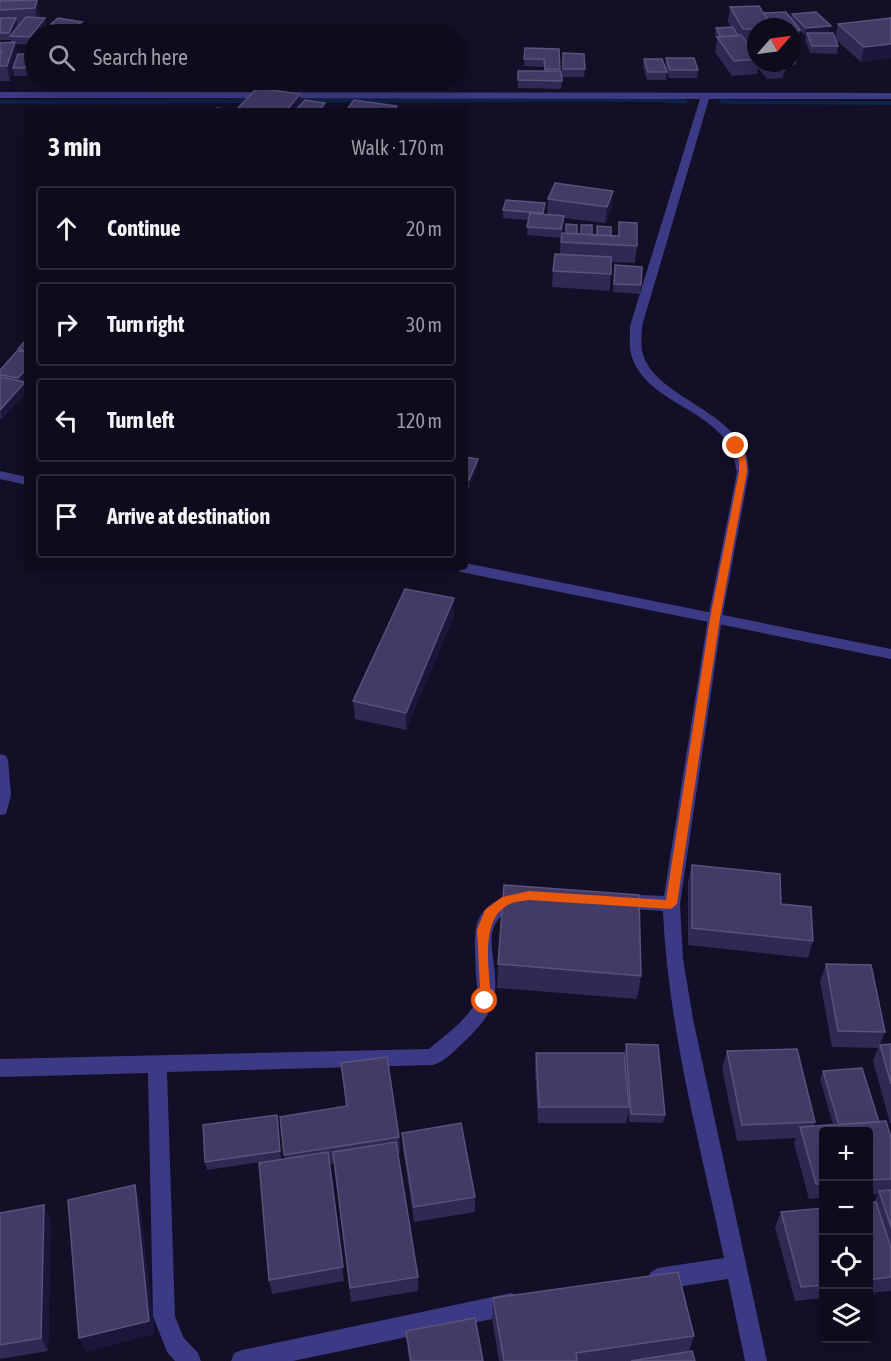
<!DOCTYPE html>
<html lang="en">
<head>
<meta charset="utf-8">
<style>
  body { margin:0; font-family:"Asap Condensed",sans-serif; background:#171425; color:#f1f3f6 }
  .controls { position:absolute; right:18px; bottom:18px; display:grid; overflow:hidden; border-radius:6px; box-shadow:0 6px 24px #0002 }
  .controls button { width:54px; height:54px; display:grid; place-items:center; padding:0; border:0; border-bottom:2px solid #2e2b3b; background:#0e0b1c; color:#f1f3f6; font:30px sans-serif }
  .compass { position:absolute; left:747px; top:18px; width:54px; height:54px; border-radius:50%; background:#0e0b1c; box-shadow:0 6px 24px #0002; rotate:62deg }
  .stop { position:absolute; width:18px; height:18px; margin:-14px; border:4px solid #ea580c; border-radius:50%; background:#fff }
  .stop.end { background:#ea580c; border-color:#fff; box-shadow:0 2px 6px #0008 }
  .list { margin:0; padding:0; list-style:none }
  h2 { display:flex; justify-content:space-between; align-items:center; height:78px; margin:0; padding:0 24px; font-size:26px }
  h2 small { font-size:20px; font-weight:400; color:#9b9ba3 }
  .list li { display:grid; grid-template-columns:39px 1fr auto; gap:18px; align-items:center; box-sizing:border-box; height:84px; margin:0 12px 12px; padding:0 12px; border:2px solid #2e2b3b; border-radius:6px }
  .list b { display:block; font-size:22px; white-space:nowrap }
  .list em { font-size:20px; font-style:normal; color:#9b9ba3 }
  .icon { flex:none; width:33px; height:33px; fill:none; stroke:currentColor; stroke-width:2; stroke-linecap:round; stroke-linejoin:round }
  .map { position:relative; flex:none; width:891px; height:1361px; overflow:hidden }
  .search { position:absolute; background:#0e0b1c; box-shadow:0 6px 24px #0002; left:24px; top:24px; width:444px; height:66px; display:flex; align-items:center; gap:15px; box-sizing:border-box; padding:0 21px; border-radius:33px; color:#9b9ba3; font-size:22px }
  .panel { position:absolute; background:#0e0b1c; box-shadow:0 6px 24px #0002; left:24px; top:108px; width:444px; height:462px; border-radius:6px }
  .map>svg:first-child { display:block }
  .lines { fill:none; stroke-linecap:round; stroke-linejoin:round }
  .stream { fill:#0c2248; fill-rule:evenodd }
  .minor { fill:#3d3a85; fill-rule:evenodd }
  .tertiary { fill:#3d3a85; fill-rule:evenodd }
  .wall { fill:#312854 }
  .shaded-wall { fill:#1d163a }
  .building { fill:#433a66; stroke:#5a527e; stroke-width:1.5 }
  .route { fill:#ea580c }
</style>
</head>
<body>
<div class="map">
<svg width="891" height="1361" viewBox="0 0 891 1361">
  <rect width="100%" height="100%" fill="#130f26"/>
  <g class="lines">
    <path class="stream" d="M659,98L685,100L689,102L685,104L659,102L284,103L280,101L284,99Z
      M264,99V103H261L0,104V100Z
      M720,100L891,101V105L723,104L719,102Z"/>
    <path class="minor" d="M0,92L891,93V99H709L642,326C642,335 640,345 643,354C654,395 729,409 746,454C748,459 748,466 749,472L722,618L680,904L683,959L693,1019L767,1361H745L728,1279L658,1290L651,1286L647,1279L651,1272L658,1268L724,1258C700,1144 668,1028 663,911L620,908L614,906L611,901L614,896L620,894L664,896L708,618L737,472C735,466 735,459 733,454C716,408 644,403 631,354C629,345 630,335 630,326L700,99L0,98Z
      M0,754L6,756L8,760L11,795L6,814L0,815Z
      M522,890L528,892L531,897L528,902C468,922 502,953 494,998C491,1015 477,1029 466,1040C456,1049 446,1061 433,1065L167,1072L175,1316L183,1337L198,1353L201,1361H175L167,1352L153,1316L148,1073L0,1077V1059L429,1049C444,1036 466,1021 475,1003C478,995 477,983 476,975C474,925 469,907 522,890Z
      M511,1293L519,1296L522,1304L519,1312L511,1315L293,1361H231L234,1353L242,1350Z"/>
    <path class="tertiary" d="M0,471L27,477V485L0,479Z
      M465,563L891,649V659L461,572L454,567H465Z"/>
  </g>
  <path class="wall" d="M0,0H18L17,1L37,0L40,15L39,18H45L46,26L34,34V41L31,45L15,44L18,55L32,62L27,76H14V71L10,81H0V43L11,42V40H0Z
    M730,7L791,19L792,14L830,33L835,38L838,24L891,18V58L861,62L835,39L838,46L837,54L810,53L805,40L806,36L800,31L798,38H792V27H756V63H792V50L797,57L796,65L781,66L784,70L783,78L767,79L758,68L757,74L732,76L715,52L717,39L715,36L716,28H732L728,22Z
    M51,24L83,29L76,34L65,33L51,28Z
    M525,48L559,49L560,71L562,81L561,89L518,88V71H544V67L524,66Z
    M563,53L585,69L584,77H562Z
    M666,58L698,70L697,78H669L665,66Z
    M644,59L667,72L666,80H647L643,67Z
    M140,80H174L173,86H153L152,81H140Z
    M338,80H364V85L339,86Z
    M400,80H433V86L400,87Z
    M548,199L612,207L605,223L564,218L562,233L596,235L597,226L611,236H618L619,222L637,246L635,263L611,262L610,291L552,287L553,271L560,254L561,235V238L527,235L529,220L503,218V210L545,203L544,214L547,215Z
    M615,265L641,285L640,294L613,292Z
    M27,339V380L25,382L27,391L2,419H0V370L18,351V349Z
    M465,457L477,468L469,489L465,488Z
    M454,598V616L406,730L355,719L353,701Z
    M692,865L781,904L813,941L808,958L688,945V882Z
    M498,964L641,976L637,999L497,988Z
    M826,964L885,1032L880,1045L891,1044V1123H890L873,1061L878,1048L832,1047L820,981Z
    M626,1044L665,1115L663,1123L629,1122V1111L626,1123H538L535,1069L536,1053L625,1070L624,1053Z
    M727,1051L815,1122L814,1126L833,1125L820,1079L823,1071L879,1122L891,1138V1291L868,1293V1203L874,1202L878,1194L868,1195V1131H824V1198L809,1199L794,1143L796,1138L737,1141L722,1068Z
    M341,1063L399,1137L400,1153H398L418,1277V1291L351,1302L335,1163L330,1164L344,1281L272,1294L269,1280L285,1159L280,1117L346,1107Z
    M278,1123L281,1159L207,1170L205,1162Z
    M402,1133L475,1197V1212L414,1222L403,1149Z
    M824,1208V1298L795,1301L775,1227L781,1212Z
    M0,1213L51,1220L48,1351L0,1359Z
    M493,1298L694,1336L689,1351L695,1361H499L492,1318Z
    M406,1331L483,1361H409L407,1345Z"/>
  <path class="shaded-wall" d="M37,0L40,15L38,23L35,8Z
    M16,18L17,25L13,36H10L9,33Z
    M45,18L46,26L39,34H34V41L31,45L30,37Z
    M82,22L83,29L76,34L74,27Z
    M831,26L829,33H807L806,36H805L806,28Z
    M15,42L18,57L13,68L14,71L10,81L7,66Z
    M891,44V58L861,62L864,47Z
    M31,54L32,62L27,76L25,68Z
    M300,94L301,109L300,111H286Z
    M325,103L326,111H319Z
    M613,191L612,207L605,223L607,207Z
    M27,368V380L25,382L27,391L2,419L0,410L20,387L18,378Z
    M478,459L477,468L469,489V480Z
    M454,598V616L406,730V713Z
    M135,1185L140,1200L155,1334L86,1352L79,1338Z
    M44,1205L51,1220L48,1351L41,1338Z"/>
  <path class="building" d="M0,0H14V1H0Z
    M37,0L35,8L0,10V1Z
    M759,6L772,27H756V29H743L730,7Z
    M786,12L800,30L792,31V27H772L764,13Z
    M816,12L831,26L806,28L792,14Z
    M26,17L45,18L30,37L10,36Z
    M1,18H16L9,33H0Z
    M58,18L82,22L74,27L51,24Z
    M891,18V44L864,47L838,24Z
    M733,27L738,36L721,37L716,28Z
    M47,28L64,30L60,34H41Z
    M807,33H833L838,46H812Z
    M741,35L756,55V59L734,61L717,37Z
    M15,42L7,66H0V56L2,52H0V43Z
    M746,42H756V54H755Z
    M525,48L559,49L560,69H545L544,59H524Z
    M792,50L797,57L792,58Z
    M563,53L584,54L585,69H563Z
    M18,54H31L25,68H13Z
    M666,58H694L698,70H670Z
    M644,59H662L667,72H648Z
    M761,63H778L784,70L768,71Z
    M518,71H561L562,81L518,80Z
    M257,88L300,94L286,111H242L243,110L237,109Z
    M305,100L325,103L319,111H295Z
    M354,100L397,106L394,111H346Z
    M217,108L242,111H214Z
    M555,183L613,191L607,207L548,199Z
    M506,200L545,203L543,213L503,210Z
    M530,213L564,216L561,229L527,227Z
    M619,222L637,223V246L561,242L562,233L619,236Z
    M566,224L577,225V234L566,233Z
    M581,225H592V235L581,234Z
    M597,226L611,227V236L597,235Z
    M555,254L611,257V274L553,271Z
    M615,265L642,267L641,285L614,284Z
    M27,339V346L25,349L26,352L18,349Z
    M17,351L26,352L27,357V368L18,378L0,375V370Z
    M0,377L25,382L0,410Z
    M465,457L478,459L469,480L465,479Z
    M405,589L454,598L406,713L353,701Z
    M692,865L780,874L781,904L811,907L813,941L692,928Z
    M504,885L639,895L641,976L498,964Z
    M826,964L871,965L885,1032L838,1031Z
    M626,1044L658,1045L665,1115L631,1114Z
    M891,1044V1084L880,1045Z
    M797,1049L815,1122L742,1125L727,1051Z
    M536,1053H624L629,1107H539Z
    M387,1057L399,1137L284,1155L280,1117L347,1106L341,1063Z
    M862,1068L879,1122L839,1125L823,1071Z
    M277,1115L280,1151L205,1162L203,1125Z
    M886,1121L891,1138V1179L868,1180V1131H824V1184H816L800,1127Z
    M461,1123L475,1197L414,1207L402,1133Z
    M396,1142L418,1277L350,1288L333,1152Z
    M328,1152L343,1267L269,1280L259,1163Z
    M135,1185L149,1321L79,1338L68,1200Z
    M891,1190V1227L879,1191Z
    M876,1202L891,1248V1277L868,1280V1203Z
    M44,1205L41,1338L0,1345V1213Z
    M824,1208V1285L801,1287L781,1212Z
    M678,1272L694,1336L576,1353L577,1361H504L493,1298Z
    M475,1318L483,1361H411L406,1331Z
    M692,1351L695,1361H631Z"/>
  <path class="route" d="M736,443C745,448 747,462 747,472L720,618L677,904L671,909L529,900C523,901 515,901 510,904C478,918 490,973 491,1001L489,1005H481L477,930L485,910L502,897L529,891L666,900L710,618L739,472V461L732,446Z"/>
</svg>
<div class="controls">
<button>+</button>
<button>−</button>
<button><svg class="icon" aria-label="locate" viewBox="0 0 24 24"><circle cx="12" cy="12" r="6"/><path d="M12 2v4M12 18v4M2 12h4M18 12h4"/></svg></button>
<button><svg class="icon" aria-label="layers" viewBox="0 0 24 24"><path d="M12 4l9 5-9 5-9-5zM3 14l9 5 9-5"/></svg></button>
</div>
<svg class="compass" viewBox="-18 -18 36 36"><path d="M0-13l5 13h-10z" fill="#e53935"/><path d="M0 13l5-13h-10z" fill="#9b9ba3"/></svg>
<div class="stop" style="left:485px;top:1001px"></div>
<div class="stop end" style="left:736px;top:446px"></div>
<div class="search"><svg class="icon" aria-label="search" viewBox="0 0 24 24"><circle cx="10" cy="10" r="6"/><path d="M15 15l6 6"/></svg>Search here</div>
<section class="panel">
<h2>3 min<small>Walk · 170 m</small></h2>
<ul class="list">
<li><svg class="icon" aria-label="ahead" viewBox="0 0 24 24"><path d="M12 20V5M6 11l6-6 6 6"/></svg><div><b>Continue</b></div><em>20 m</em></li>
<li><svg class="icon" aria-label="right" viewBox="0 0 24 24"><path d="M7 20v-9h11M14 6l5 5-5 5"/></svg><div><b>Turn right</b></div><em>30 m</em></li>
<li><svg class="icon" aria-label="left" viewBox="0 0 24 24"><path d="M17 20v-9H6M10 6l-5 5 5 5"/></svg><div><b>Turn left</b></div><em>120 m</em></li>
<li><svg class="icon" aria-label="arrive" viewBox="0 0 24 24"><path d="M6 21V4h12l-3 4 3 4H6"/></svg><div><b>Arrive at destination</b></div></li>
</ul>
</section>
</div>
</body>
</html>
